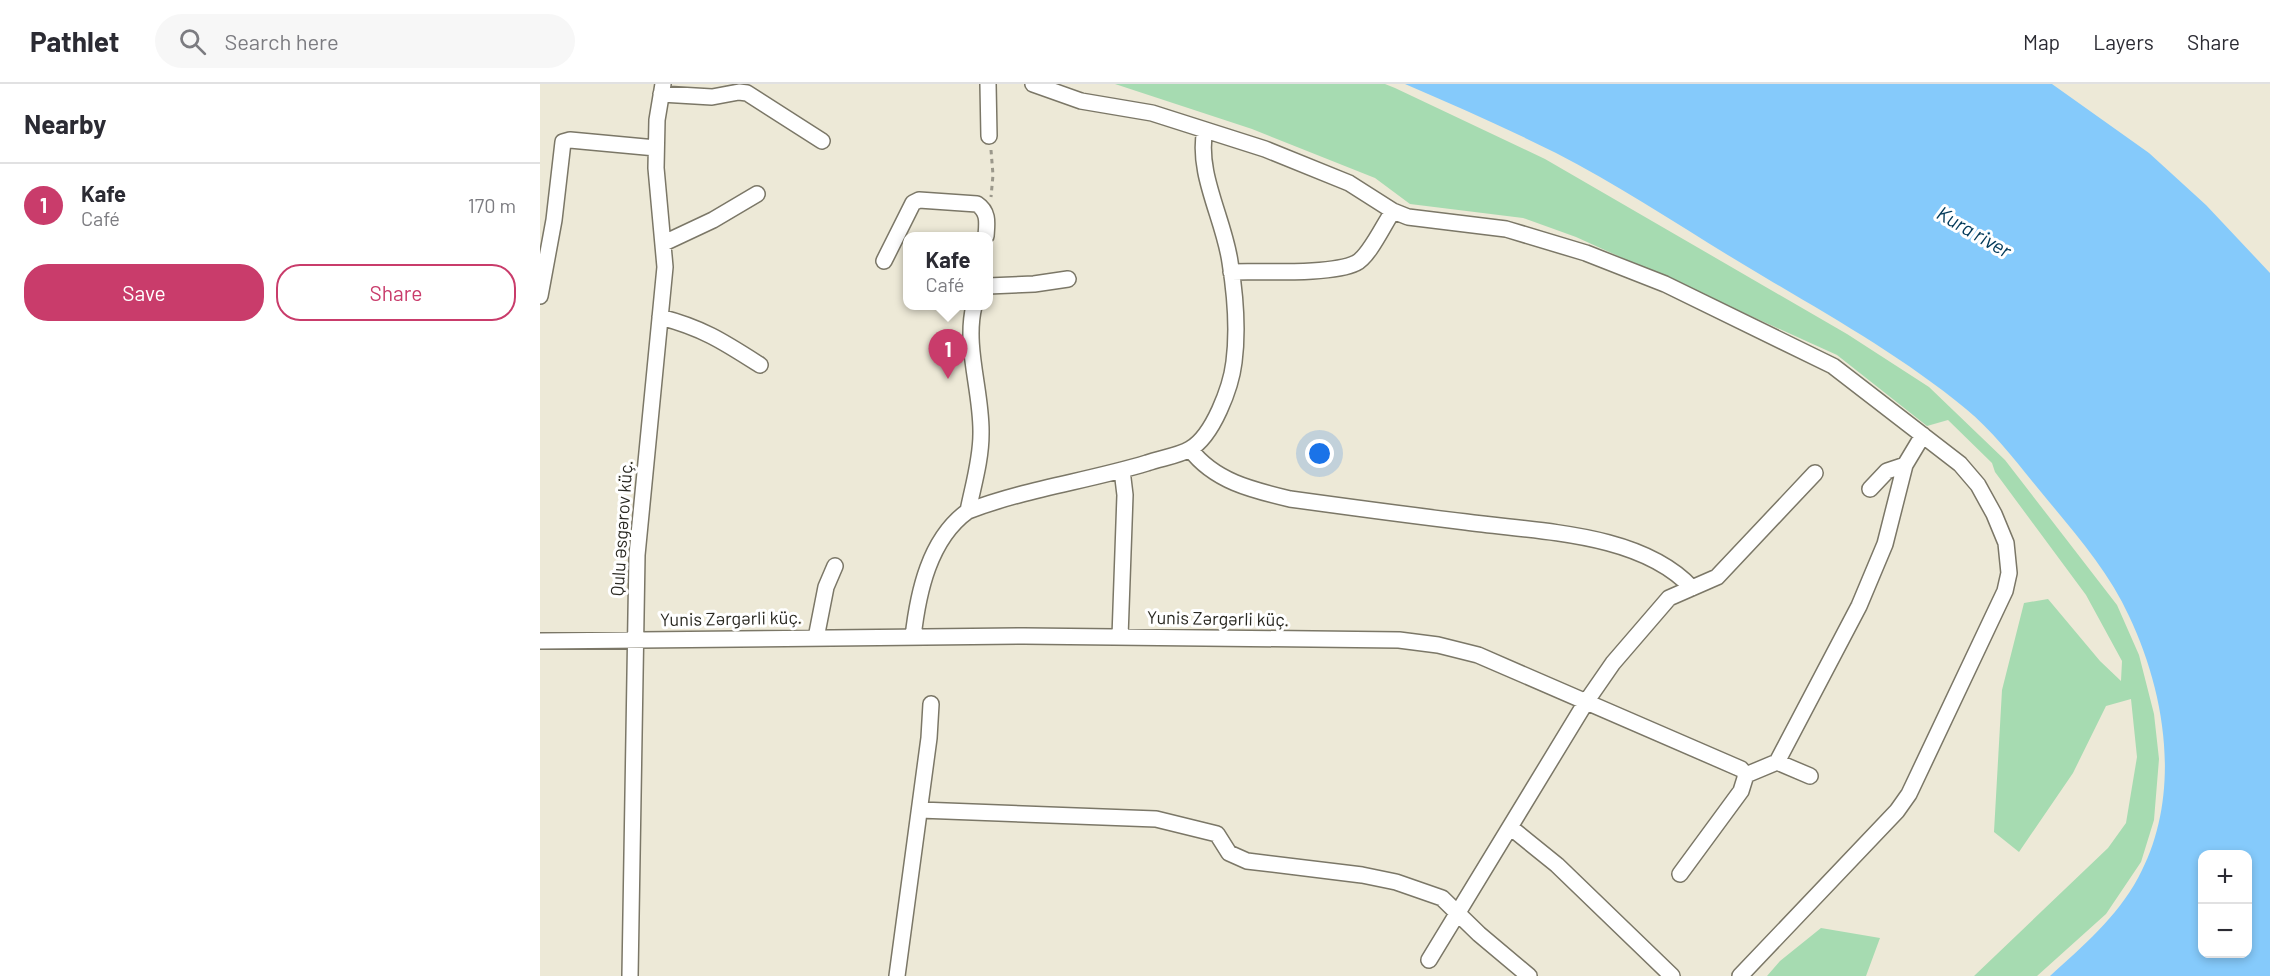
<!DOCTYPE html>
<html lang="en">
<head>
<meta charset="utf-8">
<style>
  body { margin:0; font-family:Barlow,sans-serif; background:#f7f7f7; color:#2b2b33 }
  .controls { position:absolute; right:18px; bottom:18px; display:grid; overflow:hidden; border-radius:12px; box-shadow:0 3px 9px #0003 }
  .controls button { width:54px; height:54px; display:grid; place-items:center; padding:0; border:0; border-bottom:2px solid #e1e1e2; background:#fff; color:#2b2b33; font:30px sans-serif }
  .you { position:absolute; left:780px; top:370px; width:21px; height:21px; margin:-15px; border:4px solid #fff; border-radius:50%; background:#1a73e8; box-shadow:0 0 0 9px #1a73e833 }
  .badge { display:grid; place-items:center; width:39px; height:39px; border-radius:50%; background:#c93c6b; color:#fff; font-size:20px; font-weight:700 }
  .pin { position:absolute; translate:-50% -50px; filter:drop-shadow(0 2px 3px #0008) }
  .pin::after { content:''; position:absolute; top:32px; width:21px; height:18px; background:inherit; clip-path:polygon(0 0,100% 0,50% 100%) }
  .popup { position:absolute; left:363px; top:148px; width:90px; height:78px; box-sizing:border-box; display:grid; place-content:center; border-radius:12px; background:#fff; filter:drop-shadow(0 2px 4px #0005); font-size:20px; white-space:nowrap; color:#7c7c81 }
  .popup b { font-size:22px; color:#2b2b33 }
  .popup::after { content:''; position:absolute; left:50%; top:100%; margin-left:-12px; border:12px solid transparent; border-top-color:#fff }
  .list { margin:0; padding:0; list-style:none }
  h2 { display:flex; justify-content:space-between; align-items:center; height:78px; margin:0; padding:0 24px; font-size:26px }
  h2 small { font-size:20px; font-weight:400; color:#7c7c81 }
  .list li { display:grid; grid-template-columns:39px 1fr auto; gap:18px; align-items:center; box-sizing:border-box; height:84px; padding:0 24px; border-top:2px solid #e1e1e2 }
  .list b { display:block; font-size:22px; white-space:nowrap }
  .list p { margin:0; font-size:20px; white-space:nowrap; color:#7c7c81 }
  .list em { font-size:20px; font-style:normal; color:#7c7c81 }
  .actions { display:flex; gap:12px; padding:18px 24px }
  .actions a { flex:1; padding:14px 0; border:2px solid #c93c6b; border-radius:24px; text-align:center; font-size:21px; color:#c93c6b }
  .actions .main { background:#c93c6b; color:#fff }
  .icon { flex:none; width:33px; height:33px; fill:none; stroke:currentColor; stroke-width:2; stroke-linecap:round; stroke-linejoin:round }
  .map { position:relative; flex:none; width:1730px; height:892px; overflow:hidden }
  header { display:flex; align-items:center; gap:36px; box-sizing:border-box; height:84px; padding:0 30px; background:#fff; border-bottom:2px solid #e1e1e2 }
  header strong { font-size:28px }
  nav { display:flex; gap:33px; margin-inline-start:auto; font-size:21px }
  .search { width:420px; height:54px; background:#f7f7f7; display:flex; align-items:center; gap:15px; box-sizing:border-box; padding:0 21px; border-radius:33px; color:#7c7c81; font-size:22px }
  main { display:flex }
  aside { flex:1; background:#fff }
  .map>svg:first-child { display:block }
  .green { fill:#a6dbb1 }
  .water { fill:#85cafb; fill-rule:evenodd }
  .lines { fill:none; stroke-linecap:round; stroke-linejoin:round }
  .street-casing { stroke:#7b7767; stroke-width:18 }
  .path { stroke:#9b988b; stroke-width:3; stroke-dasharray:4.5 4.5; stroke-linecap:butt }
  .street { stroke:#fff; stroke-width:15 }
  .labels { text-anchor:middle; stroke-width:6; stroke-linejoin:round; paint-order:stroke }
  .street-label { font-size:18px; fill:#292821; stroke:#fff }
  .water-label { font-size:20px; font-style:italic; fill:#003858; stroke:#fff }
</style>
</head>
<body>
<header>
<strong>Pathlet</strong>
<div class="search"><svg class="icon" aria-label="search" viewBox="0 0 24 24"><circle cx="10" cy="10" r="6"/><path d="M15 15l6 6"/></svg>Search here</div>
<nav><a>Map</a><a>Layers</a><a>Share</a></nav>
</header>
<main>
<aside>
<h2>Nearby<small></small></h2>
<ul class="list">
<li><span class="badge">1</span><div><b>Kafe</b><p>Café</p></div><em>170 m</em></li>
</ul>
<div class="actions"><a class="main">Save</a><a>Share</a></div>
</aside>
<div class="map">
<svg width="1730" height="892" viewBox="0 0 1730 892">
  <rect width="100%" height="100%" fill="#ede9d7"/>
  <path class="green" d="M575,0H845L855,4L1005,75L1307,250L1389,303L1465,376L1577,521L1599,571L1614,630L1619,675L1614,736L1601,778L1566,830L1497,892H1434L1568,764L1586,739L1597,673L1591,615L1566,622L1533,689L1479,768L1454,748L1462,606L1484,519L1508,515L1560,577L1581,597L1582,577L1546,511L1455,388L1452,379L1408,336L1387,342L1297,271L1036,153L983,134L870,120L835,94L712,45Z
    M1281,844L1340,854L1326,892H1227L1240,877Z"/>
  <path class="water" d="M865,0H1512L1609,69L1666,121L1730,189V892H1510C1542,863 1577,833 1598,794C1642,714 1627,612 1589,532C1568,486 1533,447 1501,408C1478,380 1454,348 1426,325C1364,274 1295,235 1226,194C1156,153 1088,106 1016,69C966,44 916,22 865,0ZM1662,770H1708V870H1662Z"/>
  <g class="lines">
    <defs>
      <path id="street" d="M448,0L449,52
        M493,0L541,17L612,29L725,65L809,99L853,127L868,133L966,145L1046,169L1125,200L1293,282L1420,380L1438,401L1454,430L1466,459L1469,489L1465,507L1369,710L1357,727L1200,892
        M121,10L172,13L199,8L207,9L282,57
        M124,159L173,136L217,110
        M344,177L373,119L379,116L437,120C449,128 447,139 446,152
        M691,188C720,187 792,191 816,179C829,173 844,140 853,127
        M448,202L494,200L528,195
        M0,212L14,136L23,58L30,56L116,64
        M120,233C163,244 184,258 220,281
        M650,365C674,397 712,406 750,415C808,423 867,431 926,438C998,448 1100,448 1152,504
        M1330,405L1347,387L1365,381
        M428,427C433,402 441,376 441,350C442,308 424,263 434,222
        M373,553C378,509 389,455 428,427C485,405 548,397 607,379C621,374 638,372 650,365C673,352 691,303 694,278C698,247 695,209 690,178C684,135 656,89 665,46
        M580,553L585,411L582,386
        M276,554L286,503L295,482
        M0,557L484,552L859,556L898,561L938,571L1201,685L1206,691L1201,707L1140,790
        M1237,678L1270,692
        M1206,691L1237,678L1319,522L1345,460L1365,381L1383,351
        M380,726L616,735L677,750L689,769L707,777L822,791L856,798L902,814L939,850L989,892
        M970,743L1017,781L1132,892
        M889,876L1046,618L1073,579L1129,514L1177,493L1275,389
        M90,892L97,471L125,183L116,84L117,36L123,0
        M357,892L389,654L391,620"/>
    </defs>
    <use href="#street" class="street-casing"/>
    <path class="path" d="M451,66L453,91L451,113"/>
    <use href="#street" class="street"/>
  </g>
  <g class="labels">
    <g class="street-label">
      <text transform="translate(82 444) rotate(-86)" y="6">Qulu Əsgərov küç.</text>
      <text transform="translate(191 535) rotate(-1)" y="6">Yunis Zərgərli küç.</text>
      <text transform="translate(678 535) rotate(1)" y="6">Yunis Zərgərli küç.</text>
    </g>
    <g class="water-label">
      <text transform="translate(1434 148) rotate(30)" y="7">Kura river</text>
    </g>
  </g>
</svg>
<div class="controls">
<button>+</button>
<button>−</button>
</div>
<div class="you"></div>
<div class="pin badge" style="left:408px;top:295px">1</div>
<div class="popup"><b>Kafe</b>Café</div>
</div>
</main>
</body>
</html>
